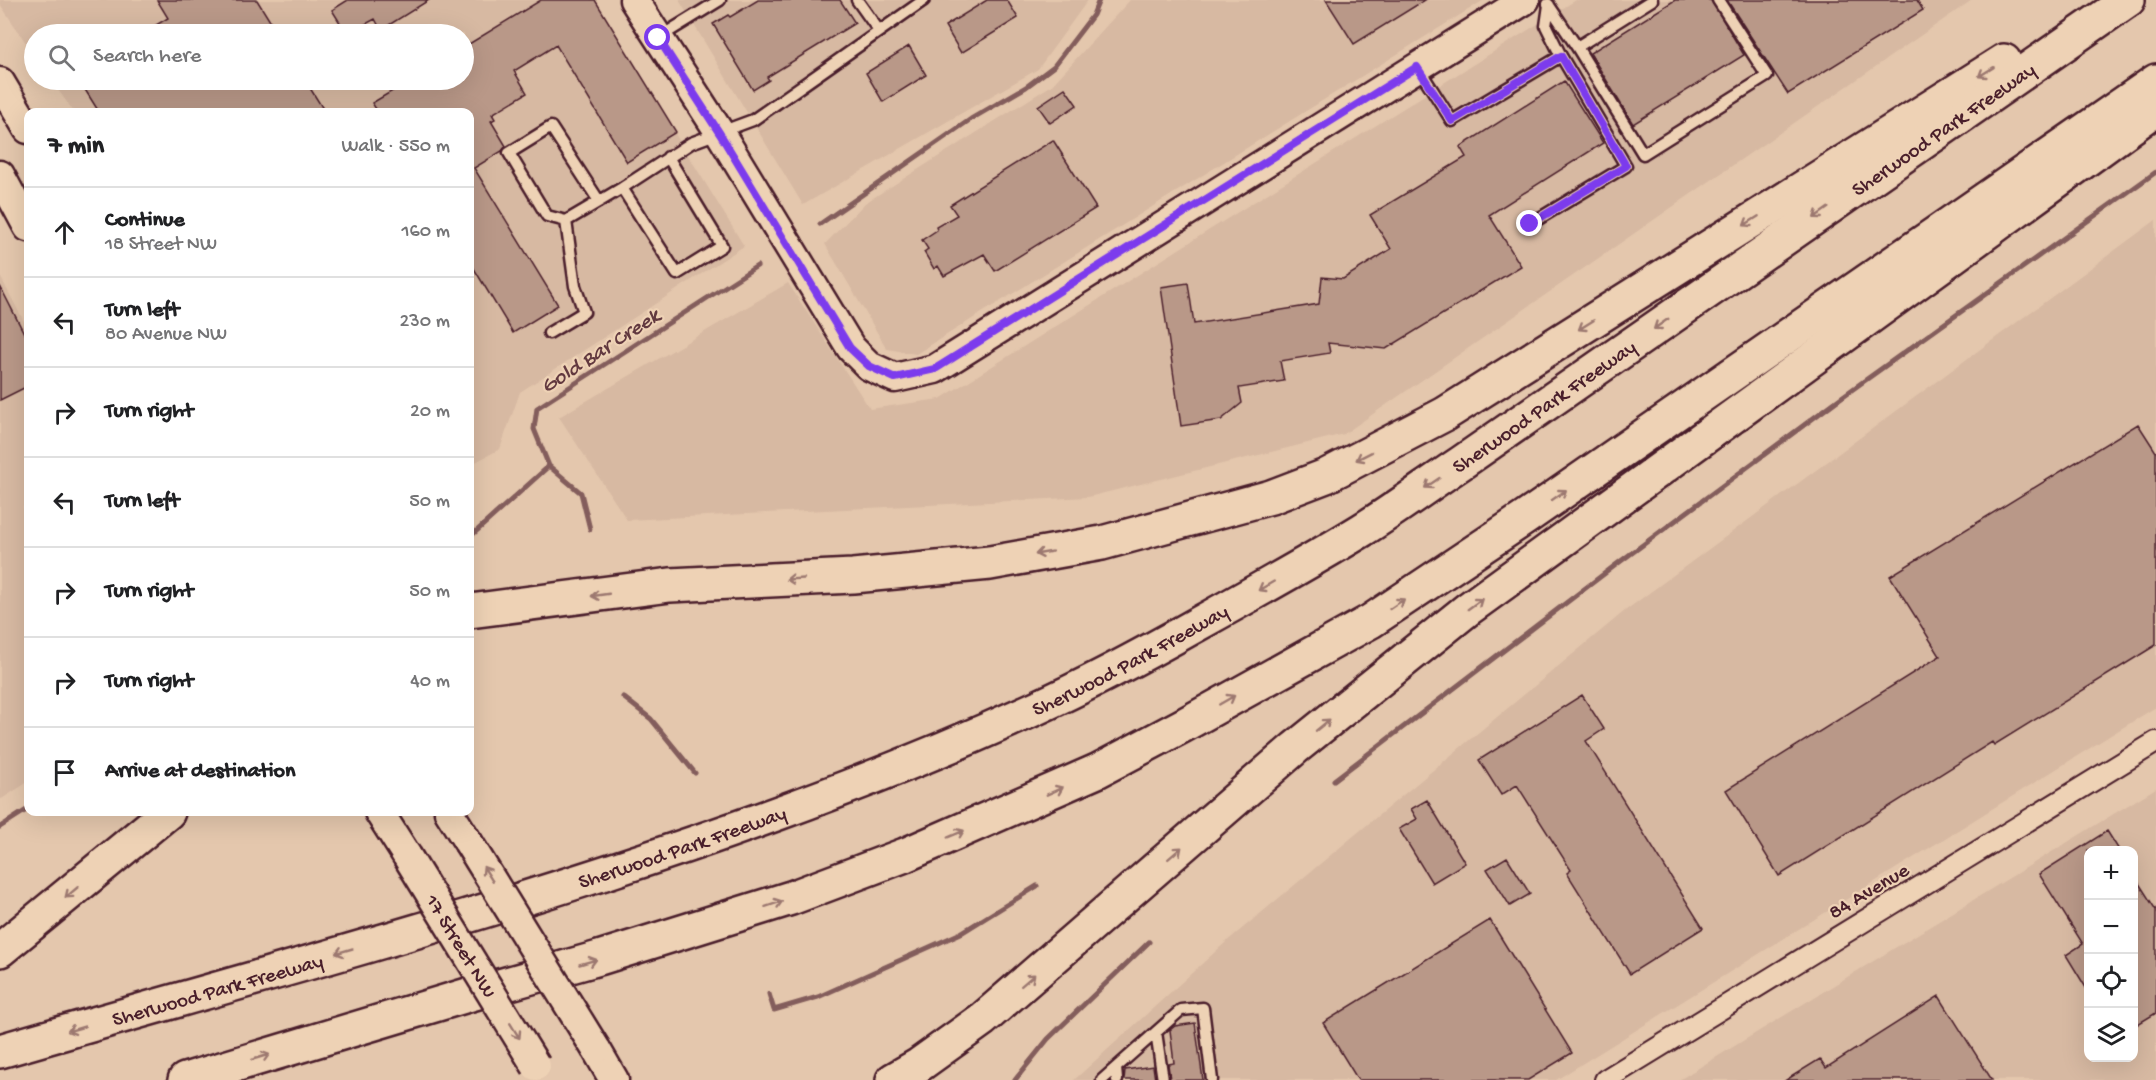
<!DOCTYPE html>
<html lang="en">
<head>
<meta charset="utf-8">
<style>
  body { margin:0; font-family:"Gochi Hand",sans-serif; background:#f2f2f2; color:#202124 }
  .controls { position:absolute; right:18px; bottom:18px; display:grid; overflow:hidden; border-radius:12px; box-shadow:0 6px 24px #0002 }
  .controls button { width:54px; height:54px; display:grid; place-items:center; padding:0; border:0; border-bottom:2px solid #e0e0e0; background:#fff; color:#202124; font:30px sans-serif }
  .stop { position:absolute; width:18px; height:18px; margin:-14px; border:4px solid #7c3aed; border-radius:50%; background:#fff }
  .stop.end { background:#7c3aed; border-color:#fff; box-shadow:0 2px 6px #0008 }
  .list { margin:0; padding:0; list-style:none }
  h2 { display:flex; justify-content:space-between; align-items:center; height:78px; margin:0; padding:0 24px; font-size:26px }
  h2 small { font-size:20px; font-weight:400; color:#757577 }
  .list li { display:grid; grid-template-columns:39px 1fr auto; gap:18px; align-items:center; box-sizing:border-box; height:90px; padding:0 24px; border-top:2px solid #e0e0e0 }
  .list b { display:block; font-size:22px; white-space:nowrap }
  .list p { margin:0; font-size:20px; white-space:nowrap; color:#757577 }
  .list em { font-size:20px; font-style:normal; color:#757577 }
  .icon { flex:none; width:33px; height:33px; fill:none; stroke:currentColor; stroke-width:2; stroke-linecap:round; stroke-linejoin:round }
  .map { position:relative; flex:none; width:2156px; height:1080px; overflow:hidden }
  .search { position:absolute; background:#fff; box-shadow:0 6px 24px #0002; left:24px; top:24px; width:450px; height:66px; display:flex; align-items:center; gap:15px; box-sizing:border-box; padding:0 21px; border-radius:33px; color:#757577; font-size:22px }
  .panel { position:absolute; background:#fff; box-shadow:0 6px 24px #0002; left:24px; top:108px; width:450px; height:708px; border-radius:12px }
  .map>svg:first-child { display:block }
  .built { fill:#d7b9a2; fill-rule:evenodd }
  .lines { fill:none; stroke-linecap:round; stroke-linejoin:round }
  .stream { stroke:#835d5b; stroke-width:5 }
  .building { fill:#b99888; stroke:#4a1f2b; stroke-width:1.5 }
  .lane-casing { stroke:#4a1f2b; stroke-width:15 }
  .street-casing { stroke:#4a1f2b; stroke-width:24 }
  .secondary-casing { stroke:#4a1f2b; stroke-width:33 }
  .highway-casing { stroke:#4a1f2b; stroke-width:38 }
  .lane { stroke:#eed2b5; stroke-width:10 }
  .street { stroke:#eed2b5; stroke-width:20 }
  .secondary { stroke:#eed2b5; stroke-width:28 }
  .highway { stroke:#eed2b5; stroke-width:33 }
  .secondary-bridge-casing { stroke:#4a1f2b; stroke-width:33; stroke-linecap:butt }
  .secondary-bridge { stroke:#eed2b5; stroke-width:28 }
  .oneway { stroke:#9c7870 }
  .route { stroke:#7c3aed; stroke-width:8 }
  .labels { text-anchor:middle; stroke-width:4.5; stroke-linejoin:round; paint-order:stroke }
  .street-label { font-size:21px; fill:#4a1f2b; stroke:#eed2b5 }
  .water-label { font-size:22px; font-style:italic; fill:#62393f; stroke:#eed2b5 }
</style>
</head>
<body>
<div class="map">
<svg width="2156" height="1080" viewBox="0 0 2156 1080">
  <rect width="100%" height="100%" fill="#e4c7ad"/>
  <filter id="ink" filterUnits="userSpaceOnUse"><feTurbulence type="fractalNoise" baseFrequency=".0167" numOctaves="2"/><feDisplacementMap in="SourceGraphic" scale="12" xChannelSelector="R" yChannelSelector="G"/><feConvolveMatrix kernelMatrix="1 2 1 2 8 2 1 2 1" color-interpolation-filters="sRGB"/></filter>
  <g filter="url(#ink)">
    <path class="built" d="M0,0H593L744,246L520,392L500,449L470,465V112H74L51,80H464V34H34V55L0,4Z
      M679,0H1088L1038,69L803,205Z
      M1130,0H1484L916,354L887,349L825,244L865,203L1052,85Z
      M1576,0H1972L1344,434L1088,497L627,520L559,417L788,283L870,409L940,399Z
      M2156,220V707L1556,1080H1074L1226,942L1626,610Z
      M0,276L28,329V506L23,507L28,519V782L0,800Z
      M2156,788V1080H1679ZM2088,850H2134V1058H2088Z"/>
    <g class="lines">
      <path class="stream" d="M820,224L971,119L1026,87L1054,66L1093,15L1099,0
        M549,466L581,493L590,529
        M471,536L549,466L534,429L537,408L757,266
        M623,697L651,719L695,773
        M1334,780L1617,564L1839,399L2156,172
        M0,827L28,809
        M769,994L774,1010L818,997L961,933L1037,886
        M1015,1080L1048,1039L1149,942"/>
    </g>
    <path class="building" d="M157,0H257L278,34H141L168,18Z
      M348,0H429L381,30L375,19L347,34L332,10Z
      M541,0H595L676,132L627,162L556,45L514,71L527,93L492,114L495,119L491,121L506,146L502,151L474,168L558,305L513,333L470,262V112H378L372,103L411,80H464V47Z
      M758,0H840L855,23L767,77L769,80L753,90L713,24L728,15L730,17Z
      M987,0H1007L1018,18L961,53L945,26Z
      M1326,0H1425L1354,44Z
      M1675,0H1711L1744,55L1633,124L1590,53Z
      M1727,0H1917L1923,10L1788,94Z
      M909,46L926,75L883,102L866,73Z
      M79,80H305L325,112H99Z
      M1564,81L1603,143L1489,215L1521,266L1386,349L1328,343L1330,353L1280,361L1284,381L1239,388L1242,403L1221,420L1181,426L1161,287L1188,283L1194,324L1319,304L1322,277L1343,279L1391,249L1370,215L1466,157L1460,147Z
      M1065,88L1077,105L1050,123L1038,106Z
      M1053,140L1096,208L995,271L984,254L944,276L938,266L934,269L924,252L928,249L922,240L937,230L936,227L957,215L950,205Z
      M0,286L24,333L28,330V386L0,400Z
      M2138,424L2156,452V645L1994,745L1992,742L1779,876L1726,790L1940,656L1890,576Z
      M1582,695L1604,729L1586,741L1703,928L1630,974L1567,873L1571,870L1517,785L1501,795L1479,760Z
      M1427,800L1465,863L1432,883L1399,829L1417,819L1411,809Z
      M2107,831L2119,850H2088V991L2066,955L2083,944L2039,874Z
      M1507,857L1530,894L1510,906L1487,869Z
      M2133,874L2156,910V1013L2133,1027Z
      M1490,920L1572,1053L1528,1080H1358L1323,1023Z
      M1939,996L1992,1080H1786L1820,1059L1826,1068Z
      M1195,1023L1203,1080H1170L1168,1064L1174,1063L1170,1030L1175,1026Z
      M1153,1066L1155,1080H1124L1125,1070Z"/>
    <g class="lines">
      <defs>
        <path id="lane" d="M857,0L879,31
          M1548,4L1577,47L1652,0
          M658,38L720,0
          M1577,47L1643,154L1767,76L1718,0
          M1419,69L1452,121L1561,56L1546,26L1549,5
          M668,157L722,246L677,274L622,188L691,143L753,120L924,0
          M599,201L551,127L509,153L547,216L566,221L622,188
          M1530,224L1626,166L1561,56
          M549,333L584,312L575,286L566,221
          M1156,1032L1163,1080
          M1116,1068L1117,1080
          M1102,1080L1181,1010L1203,1008L1212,1080"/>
        <path id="street" d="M1605,1080L2156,742"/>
        <path id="secondary" d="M634,0L720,133L851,348L869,366L895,378L935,369L1525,0
          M0,82L28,129
          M0,175L28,227
          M379,812L407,856
          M449,812L468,842
          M596,1049L614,1080"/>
        <g id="highway">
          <path d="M470,611L670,585L853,576L990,563L1102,543L1271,497L1326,476L1445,414L2004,61"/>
          <path d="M0,950L168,812"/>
          <path id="s1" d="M0,1051C348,950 703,860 1034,709C1089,684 1143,655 1196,625C1252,594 1308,563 1362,530C1396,509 1428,485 1461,463L2128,0"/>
          <path d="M185,1080L471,994L599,958L791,898L905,855L1097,771L1182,726L1371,621L1525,518L2156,81"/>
          <path d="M893,1080L919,1065L983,1019L1295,748L1468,609L2156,109"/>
        </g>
      </defs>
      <use href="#lane" class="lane-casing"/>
      <use href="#street" class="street-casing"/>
      <use href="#secondary" class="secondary-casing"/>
      <use href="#highway" class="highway-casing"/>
      <use href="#lane" class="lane"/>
      <use href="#street" class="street"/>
      <use href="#secondary" class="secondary"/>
      <use href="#highway" class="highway"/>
      <defs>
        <g id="secondary-bridge">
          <path d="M468,842L596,1049"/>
          <path id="s2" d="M407,856L536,1066"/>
        </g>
      </defs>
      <use href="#secondary-bridge" class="secondary-bridge-casing"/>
      <use href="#secondary-bridge" class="secondary-bridge"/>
    </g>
    <defs><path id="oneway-shaft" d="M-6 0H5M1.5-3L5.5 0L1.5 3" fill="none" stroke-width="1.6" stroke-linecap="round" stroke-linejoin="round" transform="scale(1.5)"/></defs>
    <g class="oneway">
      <use href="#oneway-shaft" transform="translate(1986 72) rotate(148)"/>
      <use href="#oneway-shaft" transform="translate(1821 213) rotate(145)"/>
      <use href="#oneway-shaft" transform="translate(1751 221) rotate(148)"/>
      <use href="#oneway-shaft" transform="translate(1661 324) rotate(145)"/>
      <use href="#oneway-shaft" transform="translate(1586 325) rotate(148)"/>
      <use href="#oneway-shaft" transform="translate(1364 456) rotate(153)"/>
      <use href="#oneway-shaft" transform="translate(1432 483) rotate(146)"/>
      <use href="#oneway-shaft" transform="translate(1559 495) rotate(-35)"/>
      <use href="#oneway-shaft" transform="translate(1044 553) rotate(170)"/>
      <use href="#oneway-shaft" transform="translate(795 579) rotate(177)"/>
      <use href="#oneway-shaft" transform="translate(1266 586) rotate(150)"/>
      <use href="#oneway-shaft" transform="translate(600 595) rotate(172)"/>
      <use href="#oneway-shaft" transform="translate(1397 604) rotate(-34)"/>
      <use href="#oneway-shaft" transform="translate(1475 604) rotate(-36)"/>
      <use href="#oneway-shaft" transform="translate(1227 700) rotate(-30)"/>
      <use href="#oneway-shaft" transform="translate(1323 725) rotate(-39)"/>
      <use href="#oneway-shaft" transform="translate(1055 791) rotate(-24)"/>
      <use href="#oneway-shaft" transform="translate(956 834) rotate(-23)"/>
      <use href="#oneway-shaft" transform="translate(1175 853) rotate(-41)"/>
      <use href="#oneway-shaft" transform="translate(488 874) rotate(-122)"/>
      <use href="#oneway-shaft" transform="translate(72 892) rotate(140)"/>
      <use href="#oneway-shaft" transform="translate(774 904) rotate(-18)"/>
      <use href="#oneway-shaft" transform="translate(344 951) rotate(164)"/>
      <use href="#oneway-shaft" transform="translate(588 962) rotate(-16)"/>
      <use href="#oneway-shaft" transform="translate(1028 980) rotate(-41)"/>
      <use href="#oneway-shaft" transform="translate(76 1029) rotate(164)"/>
      <use href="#oneway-shaft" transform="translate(515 1031) rotate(58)"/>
      <use href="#oneway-shaft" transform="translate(261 1057) rotate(-17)"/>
    </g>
  </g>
  <g class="lines" filter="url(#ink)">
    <path class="route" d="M658,38L720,134L850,348L869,366L895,378L935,369L1417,67L1452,121L1561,56L1626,166L1530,224"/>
  </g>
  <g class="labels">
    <g class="street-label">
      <text dy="7" stroke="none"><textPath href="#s1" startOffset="2170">Sherwood Park Freeway</textPath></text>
      <text dy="7" stroke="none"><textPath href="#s1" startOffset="1684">Sherwood Park Freeway</textPath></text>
      <text dy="7" stroke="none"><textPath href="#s1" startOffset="1198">Sherwood Park Freeway</textPath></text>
      <text dy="7" stroke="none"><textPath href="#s1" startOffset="712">Sherwood Park Freeway</textPath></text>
      <text transform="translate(1868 890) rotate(-31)" y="7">84 Avenue</text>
      <text dy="7" stroke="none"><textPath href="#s2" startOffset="105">17 Street NW</textPath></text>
      <text dy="7" stroke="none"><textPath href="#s1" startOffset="226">Sherwood Park Freeway</textPath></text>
    </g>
    <g class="water-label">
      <text transform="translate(599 349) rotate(-33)" y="8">Gold Bar Creek</text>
    </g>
  </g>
</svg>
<div class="controls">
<button>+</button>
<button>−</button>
<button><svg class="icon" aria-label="locate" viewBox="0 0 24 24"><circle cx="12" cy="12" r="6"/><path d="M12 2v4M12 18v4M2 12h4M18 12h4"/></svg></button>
<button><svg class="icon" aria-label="layers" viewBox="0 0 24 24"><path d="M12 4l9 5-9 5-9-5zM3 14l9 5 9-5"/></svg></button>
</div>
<div class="stop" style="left:658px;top:38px"></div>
<div class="stop end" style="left:1530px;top:224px"></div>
<div class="search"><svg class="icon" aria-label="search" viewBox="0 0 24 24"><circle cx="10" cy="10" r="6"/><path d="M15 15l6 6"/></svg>Search here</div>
<section class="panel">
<h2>7 min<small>Walk · 550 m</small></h2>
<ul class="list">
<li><svg class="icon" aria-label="ahead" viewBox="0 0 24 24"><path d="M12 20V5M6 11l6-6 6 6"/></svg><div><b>Continue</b><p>18 Street NW</p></div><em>160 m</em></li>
<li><svg class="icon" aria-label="left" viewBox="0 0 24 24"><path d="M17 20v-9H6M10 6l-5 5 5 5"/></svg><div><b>Turn left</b><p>80 Avenue NW</p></div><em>230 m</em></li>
<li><svg class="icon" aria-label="right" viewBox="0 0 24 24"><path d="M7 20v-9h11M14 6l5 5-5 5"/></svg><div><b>Turn right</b></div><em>20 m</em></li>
<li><svg class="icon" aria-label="left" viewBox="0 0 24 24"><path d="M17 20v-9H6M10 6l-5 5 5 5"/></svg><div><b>Turn left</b></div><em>50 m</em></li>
<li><svg class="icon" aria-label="right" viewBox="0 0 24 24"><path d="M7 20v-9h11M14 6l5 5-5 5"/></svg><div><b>Turn right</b></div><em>50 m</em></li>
<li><svg class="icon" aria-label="right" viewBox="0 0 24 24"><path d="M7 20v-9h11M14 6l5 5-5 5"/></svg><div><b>Turn right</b></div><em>40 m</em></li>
<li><svg class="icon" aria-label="arrive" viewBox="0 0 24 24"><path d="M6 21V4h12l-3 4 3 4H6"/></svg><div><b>Arrive at destination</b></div></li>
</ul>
</section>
</div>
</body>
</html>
